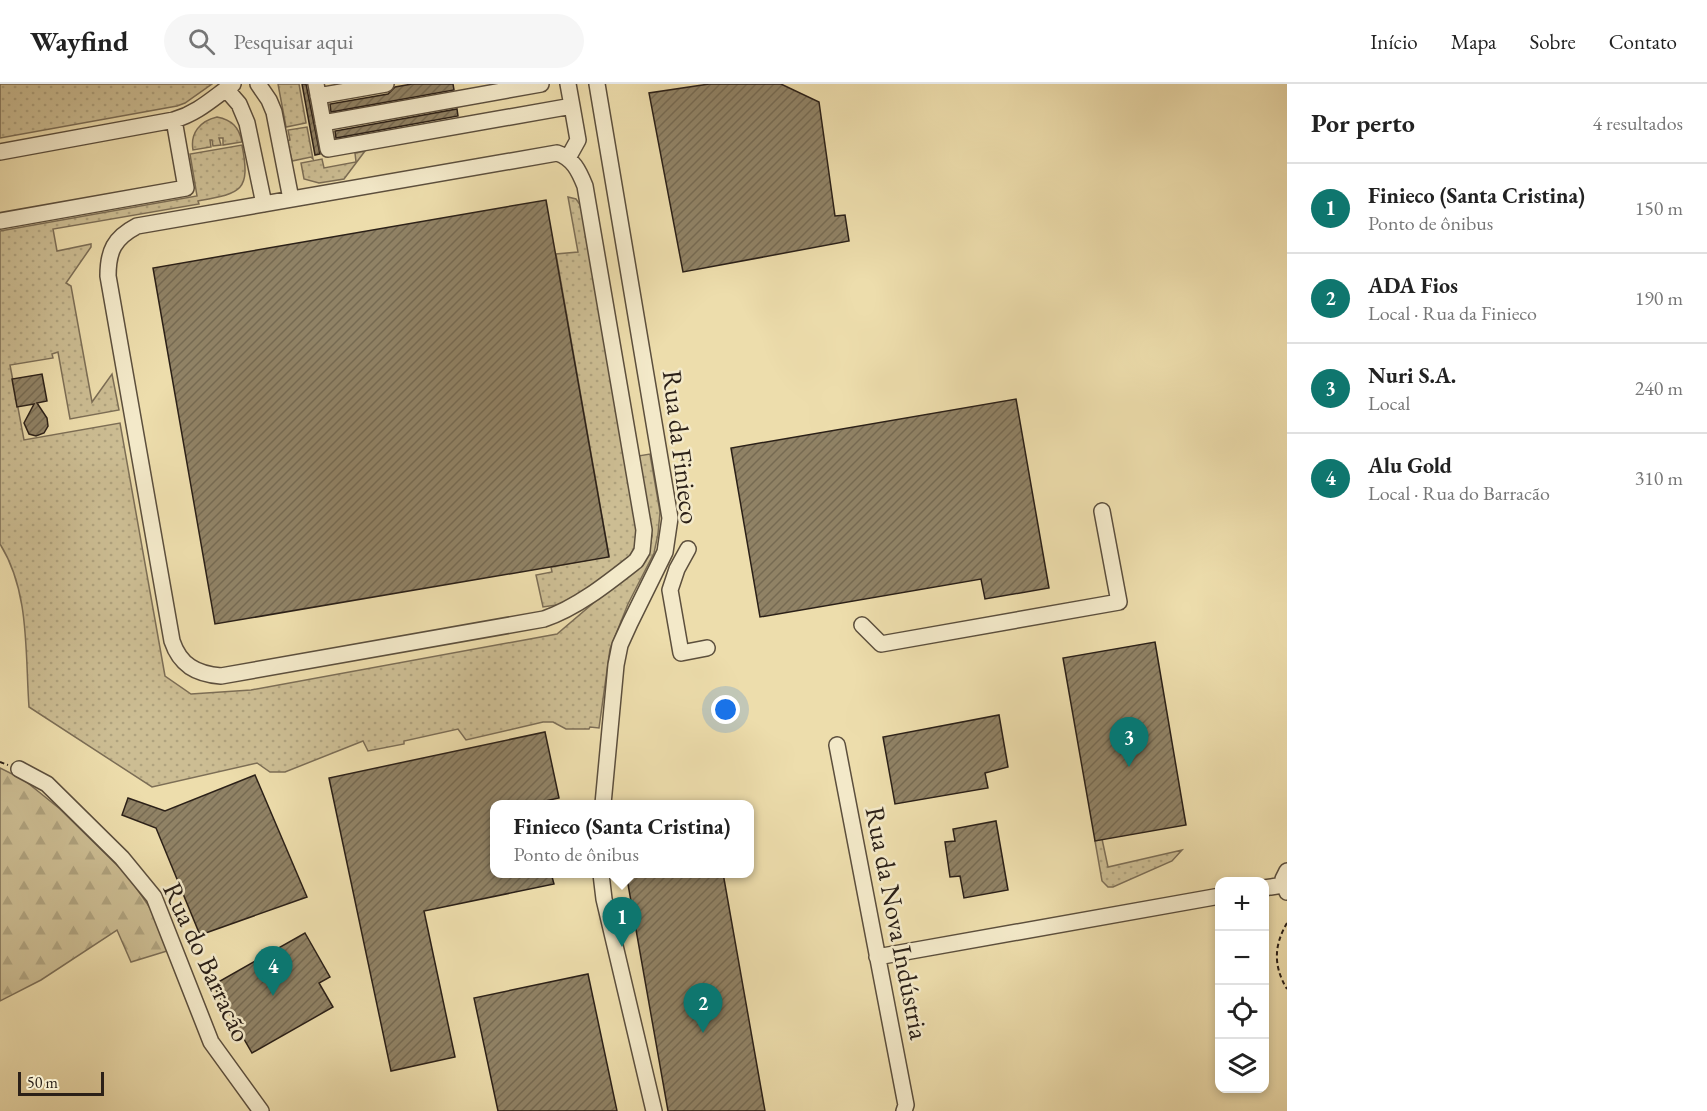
<!DOCTYPE html>
<html lang="pt">
<head>
<meta charset="utf-8">
<style>
  body { margin:0; font-family:"EB Garamond",serif; background:#f6f6f6; color:#222 }
  .controls { position:absolute; right:18px; bottom:18px; display:grid; overflow:hidden; border-radius:12px; box-shadow:0 3px 9px #0003 }
  .controls button { width:54px; height:54px; display:grid; place-items:center; padding:0; border:0; border-bottom:2px solid #e0e0e0; background:#fff; color:#222; font:30px sans-serif }
  .scale { position:absolute; left:18px; bottom:15px; width:86px; box-sizing:border-box; padding-left:6px; border:3px solid #2b2018; border-top:0; font-size:16px; line-height:21px; white-space:nowrap; color:#2b2018; -webkit-text-stroke:4px #f3e9c9; paint-order:stroke }
  .you { position:absolute; left:726px; top:626px; width:21px; height:21px; margin:-15px; border:4px solid #fff; border-radius:50%; background:#1a73e8; box-shadow:0 0 0 9px #1a73e833 }
  .badge { display:grid; place-items:center; width:39px; height:39px; border-radius:50%; background:#0f766e; color:#fff; font-size:20px; font-weight:700 }
  .pin { position:absolute; translate:-50% -50px; filter:drop-shadow(0 2px 3px #0008) }
  .pin::after { content:''; position:absolute; top:32px; width:21px; height:18px; background:inherit; clip-path:polygon(0 0,100% 0,50% 100%) }
  .popup { position:absolute; left:490px; top:716px; width:264px; height:78px; box-sizing:border-box; display:grid; place-content:center; border-radius:12px; background:#fff; filter:drop-shadow(0 2px 4px #0005); font-size:20px; white-space:nowrap; color:#767676 }
  .popup b { font-size:22px; color:#222 }
  .popup::after { content:''; position:absolute; left:50%; top:100%; margin-left:-12px; border:12px solid transparent; border-top-color:#fff }
  .list { margin:0; padding:0; list-style:none }
  h2 { display:flex; justify-content:space-between; align-items:center; height:78px; margin:0; padding:0 24px; font-size:26px }
  h2 small { font-size:20px; font-weight:400; color:#767676 }
  .list li { display:grid; grid-template-columns:39px 1fr auto; gap:18px; align-items:center; box-sizing:border-box; height:90px; padding:0 24px; border-top:2px solid #e0e0e0 }
  .list b { display:block; font-size:22px; white-space:nowrap }
  .list p { margin:0; font-size:20px; white-space:nowrap; color:#767676 }
  .list em { font-size:20px; font-style:normal; color:#767676 }
  .icon { flex:none; width:33px; height:33px; fill:none; stroke:currentColor; stroke-width:2; stroke-linecap:round; stroke-linejoin:round }
  .map { position:relative; flex:none; width:1287px; height:1027px; overflow:hidden }
  header { display:flex; align-items:center; gap:36px; box-sizing:border-box; height:84px; padding:0 30px; background:#fff; border-bottom:2px solid #e0e0e0 }
  header strong { font-size:28px }
  nav { display:flex; gap:33px; margin-inline-start:auto; font-size:21px }
  .search { width:420px; height:54px; background:#f6f6f6; display:flex; align-items:center; gap:15px; box-sizing:border-box; padding:0 21px; border-radius:33px; color:#767676; font-size:22px }
  main { display:flex }
  aside { flex:1; background:#fff }
  .map>svg:first-child { display:block }
  .grass { fill:url(#grass-dots); stroke:#7c6e56; stroke-width:1.5 }
  .forest { fill:url(#forest-firs); stroke:#7c6e56; stroke-width:1.5 }
  .building { fill:url(#building-hatch); stroke:#2b2018; stroke-width:1.5 }
  .lines { fill:none; stroke-linecap:round; stroke-linejoin:round }
  .minor-casing { stroke:#5c4f3d; stroke-width:18 }
  .path { stroke:#2b2018; stroke-width:2; stroke-dasharray:4.5 3; stroke-linecap:butt }
  .minor { stroke:#f3e9c9; stroke-width:15 }
  .labels { text-anchor:middle; stroke-width:5; stroke-linejoin:round; paint-order:stroke }
  .street-label { font-size:27px; fill:#2b2018; stroke:#f3e9c9 }
</style>
</head>
<body>
<header>
<strong>Wayfind</strong>
<div class="search"><svg class="icon" aria-label="search" viewBox="0 0 24 24"><circle cx="10" cy="10" r="6"/><path d="M15 15l6 6"/></svg>Pesquisar aqui</div>
<nav><a>Início</a><a>Mapa</a><a>Sobre</a><a>Contato</a></nav>
</header>
<main>
<div class="map">
<svg width="1287" height="1027" viewBox="0 0 1287 1027">
  <defs>
    <pattern id="grass-dots" width="8" height="8" patternUnits="userSpaceOnUse" patternTransform="scale(1.5)"><rect width="8" height="8" fill="#ccbd93"/><path d="M2 2h.1M6 6h.1" fill="none" stroke="#afa27e" stroke-width="1.8" stroke-linecap="round"/></pattern>
    <pattern id="forest-firs" width="22" height="20" patternUnits="userSpaceOnUse" patternTransform="scale(1.5)"><rect width="22" height="20" fill="#ccbd93"/><path d="M5 1l3.5 6h-7zM16 11l3.5 6h-7z" fill="#afa27e"/></pattern>
    <pattern id="building-hatch" width="6" height="6" patternUnits="userSpaceOnUse" patternTransform="scale(1.5)"><rect width="6" height="6" fill="#908265"/><path d="M-1 1l2-2M0 6l6-6M5 7l2-2" fill="none" stroke="#766a52"/></pattern>
  </defs>
  <rect width="100%" height="100%" fill="#edddac"/>
  <filter id="stains"><feTurbulence type="fractalNoise" baseFrequency=".00333" numOctaves="4"/><feColorMatrix values="0 0 0 0 .2 0 0 0 0 .09 0 0 0 0 .02 0 0 0 .5 -.17"/></filter>
  <radialGradient id="worn" r=".72"><stop offset=".6" stop-color="#630" stop-opacity="0"/><stop offset="1" stop-color="#630" stop-opacity=".3"/></radialGradient>
  <path class="grass" d="M0,0H212L185,19L177,22L0,54Z
    M278,0H299L306,39L286,43Z
    M217,33C232,36 239,43 242,58L223,61V54H219L221,61L213,62L212,56H210L211,63L193,66C190,49 200,37 217,33Z
    M307,43L313,75L311,73L292,77L287,57L290,56L288,46Z
    M242,61C251,108 241,109 198,117L199,120L53,145L57,167L91,160V163L66,199L71,202L92,318L112,290L119,326L70,335L58,268L52,270L53,274L10,281L24,356L120,339L165,592L191,610L251,606L557,550L646,474L652,452L638,372L650,370L660,428L658,450L654,469L628,520L610,565L599,644L590,643L589,645H566L553,638H543L466,656L458,645L404,657V660L368,667L363,657L285,688H270L257,679L152,703L29,623C25,568 30,508 0,460V147L197,112L190,70Z
    M365,67L344,95L319,99L304,95L301,79L322,75L324,84L356,78L355,69Z
    M568,113L576,115L583,125L640,447L636,466L620,483L563,520L543,523L536,491L552,488L551,483L609,472L556,170L578,168Z
    M1102,755L1108,783L1182,766L1172,777L1113,803H1108L1102,797L1095,757Z"/>
  <path class="forest" d="M0,684L24,696L60,725L128,792L155,831L167,867L131,878L117,846L41,896L0,917Z"/>
  <path class="building" d="M302,0H306L320,70L315,71Z
    M412,0H453L454,6L331,28L330,20L388,10L395,3Z
    M709,0H781L819,18L835,132L845,131L849,157L683,188L649,9Z
    M457,25L458,32L336,54L335,47Z
    M546,116L609,473L215,540L153,184Z
    M42,290L47,317L37,319L47,334L48,342L44,349L36,352L29,350L24,339L34,320L17,323L12,295Z
    M1016,315L1049,504L985,515L981,495L760,533L731,364Z
    M1155,558L1186,741L1095,757L1063,574Z
    M999,631L1008,683L985,689L988,704L895,720L883,653Z
    M545,648L559,714L531,720H495V789H551L554,800L424,827L455,973L391,987L329,694Z
    M255,691L307,813L200,851L156,744L122,731L128,714L165,727Z
    M996,737L1008,806L964,814L960,792L950,793L945,758L955,757L953,745Z
    M626,789H723L765,1027H668Z
    M305,849L330,893L319,899L333,923L252,969L213,901Z
    M588,890L617,1027H498L474,914Z"/>
  <g class="lines">
    <defs>
      <path id="minor" d="M258,0L269,16L274,28L291,115
        M316,0L328,65L572,22L578,56L568,74
        M568,0L572,22
        M597,0L670,434L665,468L630,539L620,561L616,581L603,720
        M226,5L239,20L247,39L264,120
        M318,12L386,0
        M174,36C198,29 213,14 233,0
        M323,39L541,0
        M0,68L174,36L186,104L0,137
        M557,69C573,74 579,87 585,102L644,446L642,467L636,477C608,499 577,524 544,535L221,592C196,590 180,581 172,557L108,192C108,167 114,154 137,142Z
        M688,465L677,485L670,506L681,569L707,564
        M862,541L881,560L1119,518L1102,427
        M837,661L906,1021L904,1027
        M19,685L47,700L122,774L154,813L211,958L261,1027
        M1287,787L1283,795L1287,808
        M601,790L604,815L654,1027
        M1264,804L1283,801
        M877,873L1220,812"/>
    </defs>
    <use href="#minor" class="minor-casing"/>
    <path class="path" d="M0,678L8,681
      M1287,839C1274,861 1273,882 1287,905"/>
    <use href="#minor" class="minor"/>
  </g>
  <g class="labels">
    <g class="street-label">
      <text transform="translate(681 363) rotate(83)" y="9">Rua da Finieco</text>
      <text transform="translate(897 839) rotate(79)" y="9">Rua da Nova Indústria</text>
      <text transform="translate(207 878) rotate(65)" y="9">Rua do Barracão</text>
    </g>
  </g>
  <rect width="100%" height="100%" filter="url(#stains)"/>
  <rect width="100%" height="100%" fill="url(#worn)"/>
</svg>
<div class="controls">
<button>+</button>
<button>−</button>
<button><svg class="icon" aria-label="locate" viewBox="0 0 24 24"><circle cx="12" cy="12" r="6"/><path d="M12 2v4M12 18v4M2 12h4M18 12h4"/></svg></button>
<button><svg class="icon" aria-label="layers" viewBox="0 0 24 24"><path d="M12 4l9 5-9 5-9-5zM3 14l9 5 9-5"/></svg></button>
</div>
<div class="scale">50 m</div>
<div class="you"></div>
<div class="pin badge" style="left:622px;top:863px">1</div>
<div class="popup"><b>Finieco (Santa Cristina)</b>Ponto de ônibus</div>
<div class="pin badge" style="left:703px;top:949px">2</div>
<div class="pin badge" style="left:1129px;top:683px">3</div>
<div class="pin badge" style="left:273px;top:912px">4</div>
</div>
<aside>
<h2>Por perto<small>4 resultados</small></h2>
<ul class="list">
<li><span class="badge">1</span><div><b>Finieco (Santa Cristina)</b><p>Ponto de ônibus</p></div><em>150 m</em></li>
<li><span class="badge">2</span><div><b>ADA Fios</b><p>Local · Rua da Finieco</p></div><em>190 m</em></li>
<li><span class="badge">3</span><div><b>Nuri S.A.</b><p>Local</p></div><em>240 m</em></li>
<li><span class="badge">4</span><div><b>Alu Gold</b><p>Local · Rua do Barracão</p></div><em>310 m</em></li>
</ul>
</aside>
</main>
</body>
</html>
